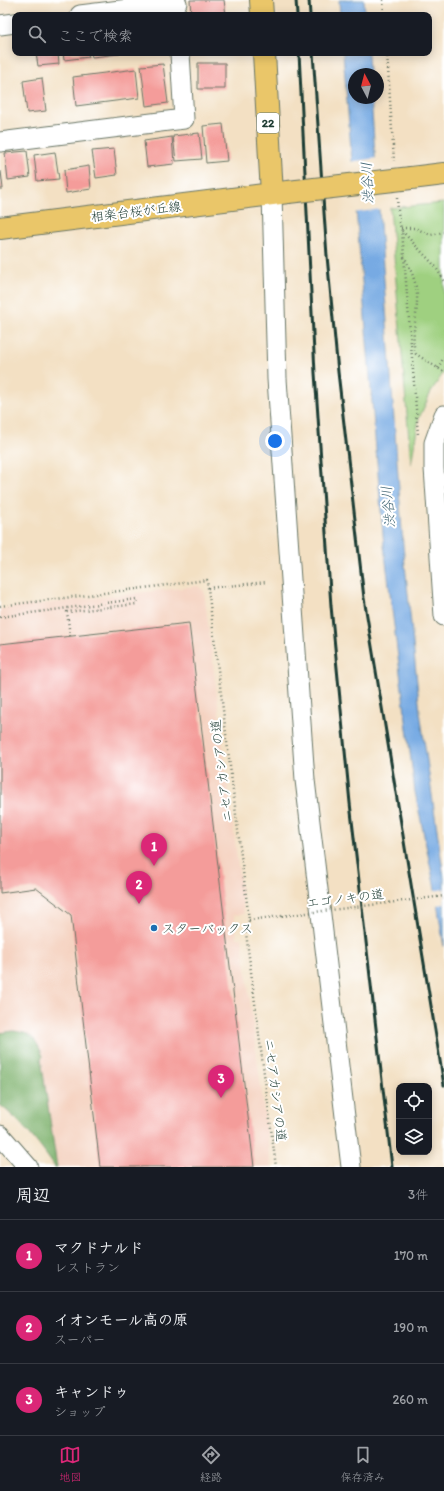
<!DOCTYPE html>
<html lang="ja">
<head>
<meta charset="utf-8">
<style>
  body { margin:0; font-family:Itim,"Klee One",sans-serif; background:#242831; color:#f1f3f6 }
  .controls { position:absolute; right:12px; bottom:12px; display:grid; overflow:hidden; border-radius:8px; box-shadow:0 2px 10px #0003 }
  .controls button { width:36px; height:36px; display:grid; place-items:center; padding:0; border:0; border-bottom:1px solid #363941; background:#171b24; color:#f1f3f6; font:20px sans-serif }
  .compass { position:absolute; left:348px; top:68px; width:36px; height:36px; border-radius:50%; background:#171b24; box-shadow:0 2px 10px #0003; rotate:353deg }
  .you { position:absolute; left:275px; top:441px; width:14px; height:14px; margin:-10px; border:3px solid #fff; border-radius:50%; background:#1a73e8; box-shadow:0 0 0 6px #1a73e833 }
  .badge { display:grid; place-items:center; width:26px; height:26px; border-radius:50%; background:#db2777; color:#fff; font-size:13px; font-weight:700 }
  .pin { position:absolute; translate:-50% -33px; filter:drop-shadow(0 1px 2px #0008) }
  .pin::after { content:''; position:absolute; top:21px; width:14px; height:12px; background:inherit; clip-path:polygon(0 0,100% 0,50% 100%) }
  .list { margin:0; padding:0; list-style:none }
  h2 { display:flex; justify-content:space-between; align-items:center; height:52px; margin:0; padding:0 16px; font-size:17px }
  h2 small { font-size:13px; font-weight:400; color:#9ea1a6 }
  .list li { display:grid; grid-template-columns:26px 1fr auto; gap:12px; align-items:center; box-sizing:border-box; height:72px; padding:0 16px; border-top:1px solid #363941 }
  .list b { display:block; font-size:15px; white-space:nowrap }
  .list p { margin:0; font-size:13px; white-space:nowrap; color:#9ea1a6 }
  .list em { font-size:13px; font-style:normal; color:#9ea1a6 }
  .icon { flex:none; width:22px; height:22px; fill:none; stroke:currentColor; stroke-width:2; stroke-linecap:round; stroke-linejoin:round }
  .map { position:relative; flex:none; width:444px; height:1167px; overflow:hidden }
  .search { position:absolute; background:#171b24; box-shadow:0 2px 10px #0003; left:12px; right:12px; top:12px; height:44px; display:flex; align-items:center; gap:10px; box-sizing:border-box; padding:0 14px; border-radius:8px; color:#9ea1a6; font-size:15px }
  .sheet { height:268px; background:#171b24 }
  nav { display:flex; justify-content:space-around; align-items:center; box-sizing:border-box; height:56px; border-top:1px solid #363941; background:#171b24; font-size:11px; color:#9ea1a6 }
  nav a { display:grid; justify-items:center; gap:2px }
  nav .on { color:#db2777 }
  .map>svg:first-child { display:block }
  .built { fill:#f5d3c1 }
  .green { fill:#9fd080; stroke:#5f865a }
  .forest { fill:#7fb26e; stroke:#4f7851 }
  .water { fill:#77aae3; stroke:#4b748c }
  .pier { fill:#f3e0c3 }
  .building { fill:#f49c9a }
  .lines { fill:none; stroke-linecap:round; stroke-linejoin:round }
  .minor-casing { stroke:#697666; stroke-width:21 }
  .major-casing { stroke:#697666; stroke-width:24 }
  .path { stroke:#697666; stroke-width:2.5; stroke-dasharray:1 3; stroke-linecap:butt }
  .minor { stroke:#fff; stroke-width:19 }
  .major { stroke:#eac669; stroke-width:22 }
  .rail { stroke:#1f3d34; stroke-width:3 }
  .major-bridge-casing { stroke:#697666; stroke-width:24; stroke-linecap:butt }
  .path-bridge { stroke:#697666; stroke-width:2.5; stroke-dasharray:1 3; stroke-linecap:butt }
  .major-bridge { stroke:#eac669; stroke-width:22 }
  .poi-dot { fill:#1f6fb2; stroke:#fff; stroke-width:1.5 }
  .labels { text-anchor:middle; stroke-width:4; stroke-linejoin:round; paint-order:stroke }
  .shield { fill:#fff; stroke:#627771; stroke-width:1 }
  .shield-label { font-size:12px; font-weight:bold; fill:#1f3d34 }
  .street-label { font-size:13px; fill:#1f3d34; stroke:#fff }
  .poi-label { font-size:13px; fill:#1f3d34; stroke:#fff; text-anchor:start }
  .water-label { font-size:14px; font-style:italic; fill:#3e6371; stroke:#fff }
</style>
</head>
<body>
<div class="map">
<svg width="444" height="1167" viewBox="0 0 444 1167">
  <rect width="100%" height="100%" fill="#fff"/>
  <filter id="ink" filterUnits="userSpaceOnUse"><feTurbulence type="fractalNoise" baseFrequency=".025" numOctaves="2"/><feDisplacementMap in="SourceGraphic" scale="8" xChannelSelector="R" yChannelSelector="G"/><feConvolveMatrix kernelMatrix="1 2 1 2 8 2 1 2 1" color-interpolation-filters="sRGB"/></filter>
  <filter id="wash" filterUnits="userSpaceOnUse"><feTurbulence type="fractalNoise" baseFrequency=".012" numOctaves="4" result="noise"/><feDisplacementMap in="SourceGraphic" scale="16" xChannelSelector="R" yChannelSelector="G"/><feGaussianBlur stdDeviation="0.9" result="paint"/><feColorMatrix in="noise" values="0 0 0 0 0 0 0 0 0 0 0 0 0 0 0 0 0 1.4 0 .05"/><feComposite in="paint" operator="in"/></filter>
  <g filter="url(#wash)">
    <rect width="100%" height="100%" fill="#f3e0c3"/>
    <path class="built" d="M198,586L204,591L244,914L234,915L237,938H242L271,1167H55L40,1145L21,1123L0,1105V609Z"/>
    <path class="green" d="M444,203V372L432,390L419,418L411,464L390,208Z"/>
    <path class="forest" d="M13,1031C32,1033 35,1038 43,1056L41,1059L57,1167H55C39,1144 22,1122 0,1105V1033Z"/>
    <path class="water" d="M339,0H364L365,15H340Z
      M343,53H368L369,74H354V98H371L403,545L420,712L444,878V947L434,884L415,792L384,546Z"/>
    <path class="pier" d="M377,158L381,209L353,213L349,162Z
      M444,889V904L436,905L433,891Z"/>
    <g id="blocks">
      <path class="building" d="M190,0H224L226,15H191Z
        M36,53H58L59,64L38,66Z
        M63,53H88L89,57L64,60Z
        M91,53H119V54L92,57Z
        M198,63H225V89H198Z
        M163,64L168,103L146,106L141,66Z
        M136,69L139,98L76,106L73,77Z
        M42,78L46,111L27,113L23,81Z
        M223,124L227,161L206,163L203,126Z
        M199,133L202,159L176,161L173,136Z
        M172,137L174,164L147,167L144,141Z
        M114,149L117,175L96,178L92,151Z
        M27,151L30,177L8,180L5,153Z
        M55,152L59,179L37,181L34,155Z
        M89,166L91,189L66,193L64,170Z
        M1,171L3,189H0V172Z
        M189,623L254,1167H100L71,915L36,888L0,893V644Z"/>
    </g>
  </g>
  <g filter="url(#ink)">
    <use href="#blocks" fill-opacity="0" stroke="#697666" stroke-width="1"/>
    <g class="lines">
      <defs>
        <path id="minor" d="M80,15L177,3
          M0,25L15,23
          M0,142L184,119L180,53
          M272,194L277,379L305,780L351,1167
          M444,415L434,443V468L444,616
          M0,1135L28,1167"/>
        <path id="major" d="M261,0L262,15
          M264,53L272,194
          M411,178L444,174
          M0,228L288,192"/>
      </defs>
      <use href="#minor" class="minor-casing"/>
      <use href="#major" class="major-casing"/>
      <path class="path" d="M383,0L384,15
        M387,53L394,161
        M397,198L399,222L402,231L418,434
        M401,228H415L431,235L444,232
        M402,231L435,266L444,281
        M404,256C411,270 418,285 417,301C417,319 410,337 416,354L444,372
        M438,368L444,357
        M208,588L267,582
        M0,606L207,580L249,920L246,933L276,1167
        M0,617L136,599L137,604L67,612L70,636
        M249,920L282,916"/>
      <use href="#minor" class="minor"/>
      <use href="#major" class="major"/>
      <path class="rail" d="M296,0L297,15
        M309,0L310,15
        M299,53L315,373L331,606L350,803L392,1167
        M313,53L327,256L338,372L364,598L444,1085"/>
      <defs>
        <path id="major-bridge" d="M288,192L411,178"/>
      </defs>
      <use href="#major-bridge" class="major-bridge-casing"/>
      <path class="path-bridge" d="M282,916L444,896"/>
      <use href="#major-bridge" class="major-bridge"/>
    </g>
  </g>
  <circle class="poi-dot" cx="154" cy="928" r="4"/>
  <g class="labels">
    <rect class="shield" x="257" y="113" width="22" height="20" rx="3"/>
    <g class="shield-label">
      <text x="268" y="127">22</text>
    </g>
    <g class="street-label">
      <text transform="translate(136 211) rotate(-7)" y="5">相楽台桜が丘線</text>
      <text transform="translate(221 771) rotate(-97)" y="5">ニセアカシアの道</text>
      <text transform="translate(345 898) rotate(-7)" y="5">エゴノキの道</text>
      <text transform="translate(276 1090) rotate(83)" y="5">ニセアカシアの道</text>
    </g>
    <g class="poi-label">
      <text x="162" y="933">スターバックス</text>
    </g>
    <g class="water-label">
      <text transform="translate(367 183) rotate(-93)" y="5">渋谷川</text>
      <text transform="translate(388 507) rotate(-95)" y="5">渋谷川</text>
    </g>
  </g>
</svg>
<div class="controls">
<button><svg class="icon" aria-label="locate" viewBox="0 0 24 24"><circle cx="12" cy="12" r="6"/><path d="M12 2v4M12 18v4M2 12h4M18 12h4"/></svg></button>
<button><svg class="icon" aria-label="layers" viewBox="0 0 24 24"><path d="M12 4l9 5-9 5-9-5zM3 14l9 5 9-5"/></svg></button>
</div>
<svg class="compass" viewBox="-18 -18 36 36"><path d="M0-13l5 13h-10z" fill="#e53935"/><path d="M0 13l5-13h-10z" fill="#9ea1a6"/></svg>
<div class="you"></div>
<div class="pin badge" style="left:154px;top:866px">1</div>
<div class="pin badge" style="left:139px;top:904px">2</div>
<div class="pin badge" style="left:221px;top:1098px">3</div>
<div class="search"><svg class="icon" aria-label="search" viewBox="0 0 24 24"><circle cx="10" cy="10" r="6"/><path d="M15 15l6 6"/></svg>ここで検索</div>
</div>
<section class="sheet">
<h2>周辺<small>3件</small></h2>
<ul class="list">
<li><span class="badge">1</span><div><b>マクドナルド</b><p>レストラン</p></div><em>170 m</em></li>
<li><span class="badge">2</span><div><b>イオンモール高の原</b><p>スーパー</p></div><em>190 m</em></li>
<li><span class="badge">3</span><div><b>キャンドゥ</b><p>ショップ</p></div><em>260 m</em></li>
</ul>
</section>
<nav>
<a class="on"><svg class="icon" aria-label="map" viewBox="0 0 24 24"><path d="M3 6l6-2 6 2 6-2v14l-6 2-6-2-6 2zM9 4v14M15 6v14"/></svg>地図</a>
<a><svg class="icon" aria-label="directions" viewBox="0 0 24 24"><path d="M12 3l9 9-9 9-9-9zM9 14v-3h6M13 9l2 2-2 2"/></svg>経路</a>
<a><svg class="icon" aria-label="saved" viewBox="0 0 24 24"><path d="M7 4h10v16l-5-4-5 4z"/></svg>保存済み</a>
</nav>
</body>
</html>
